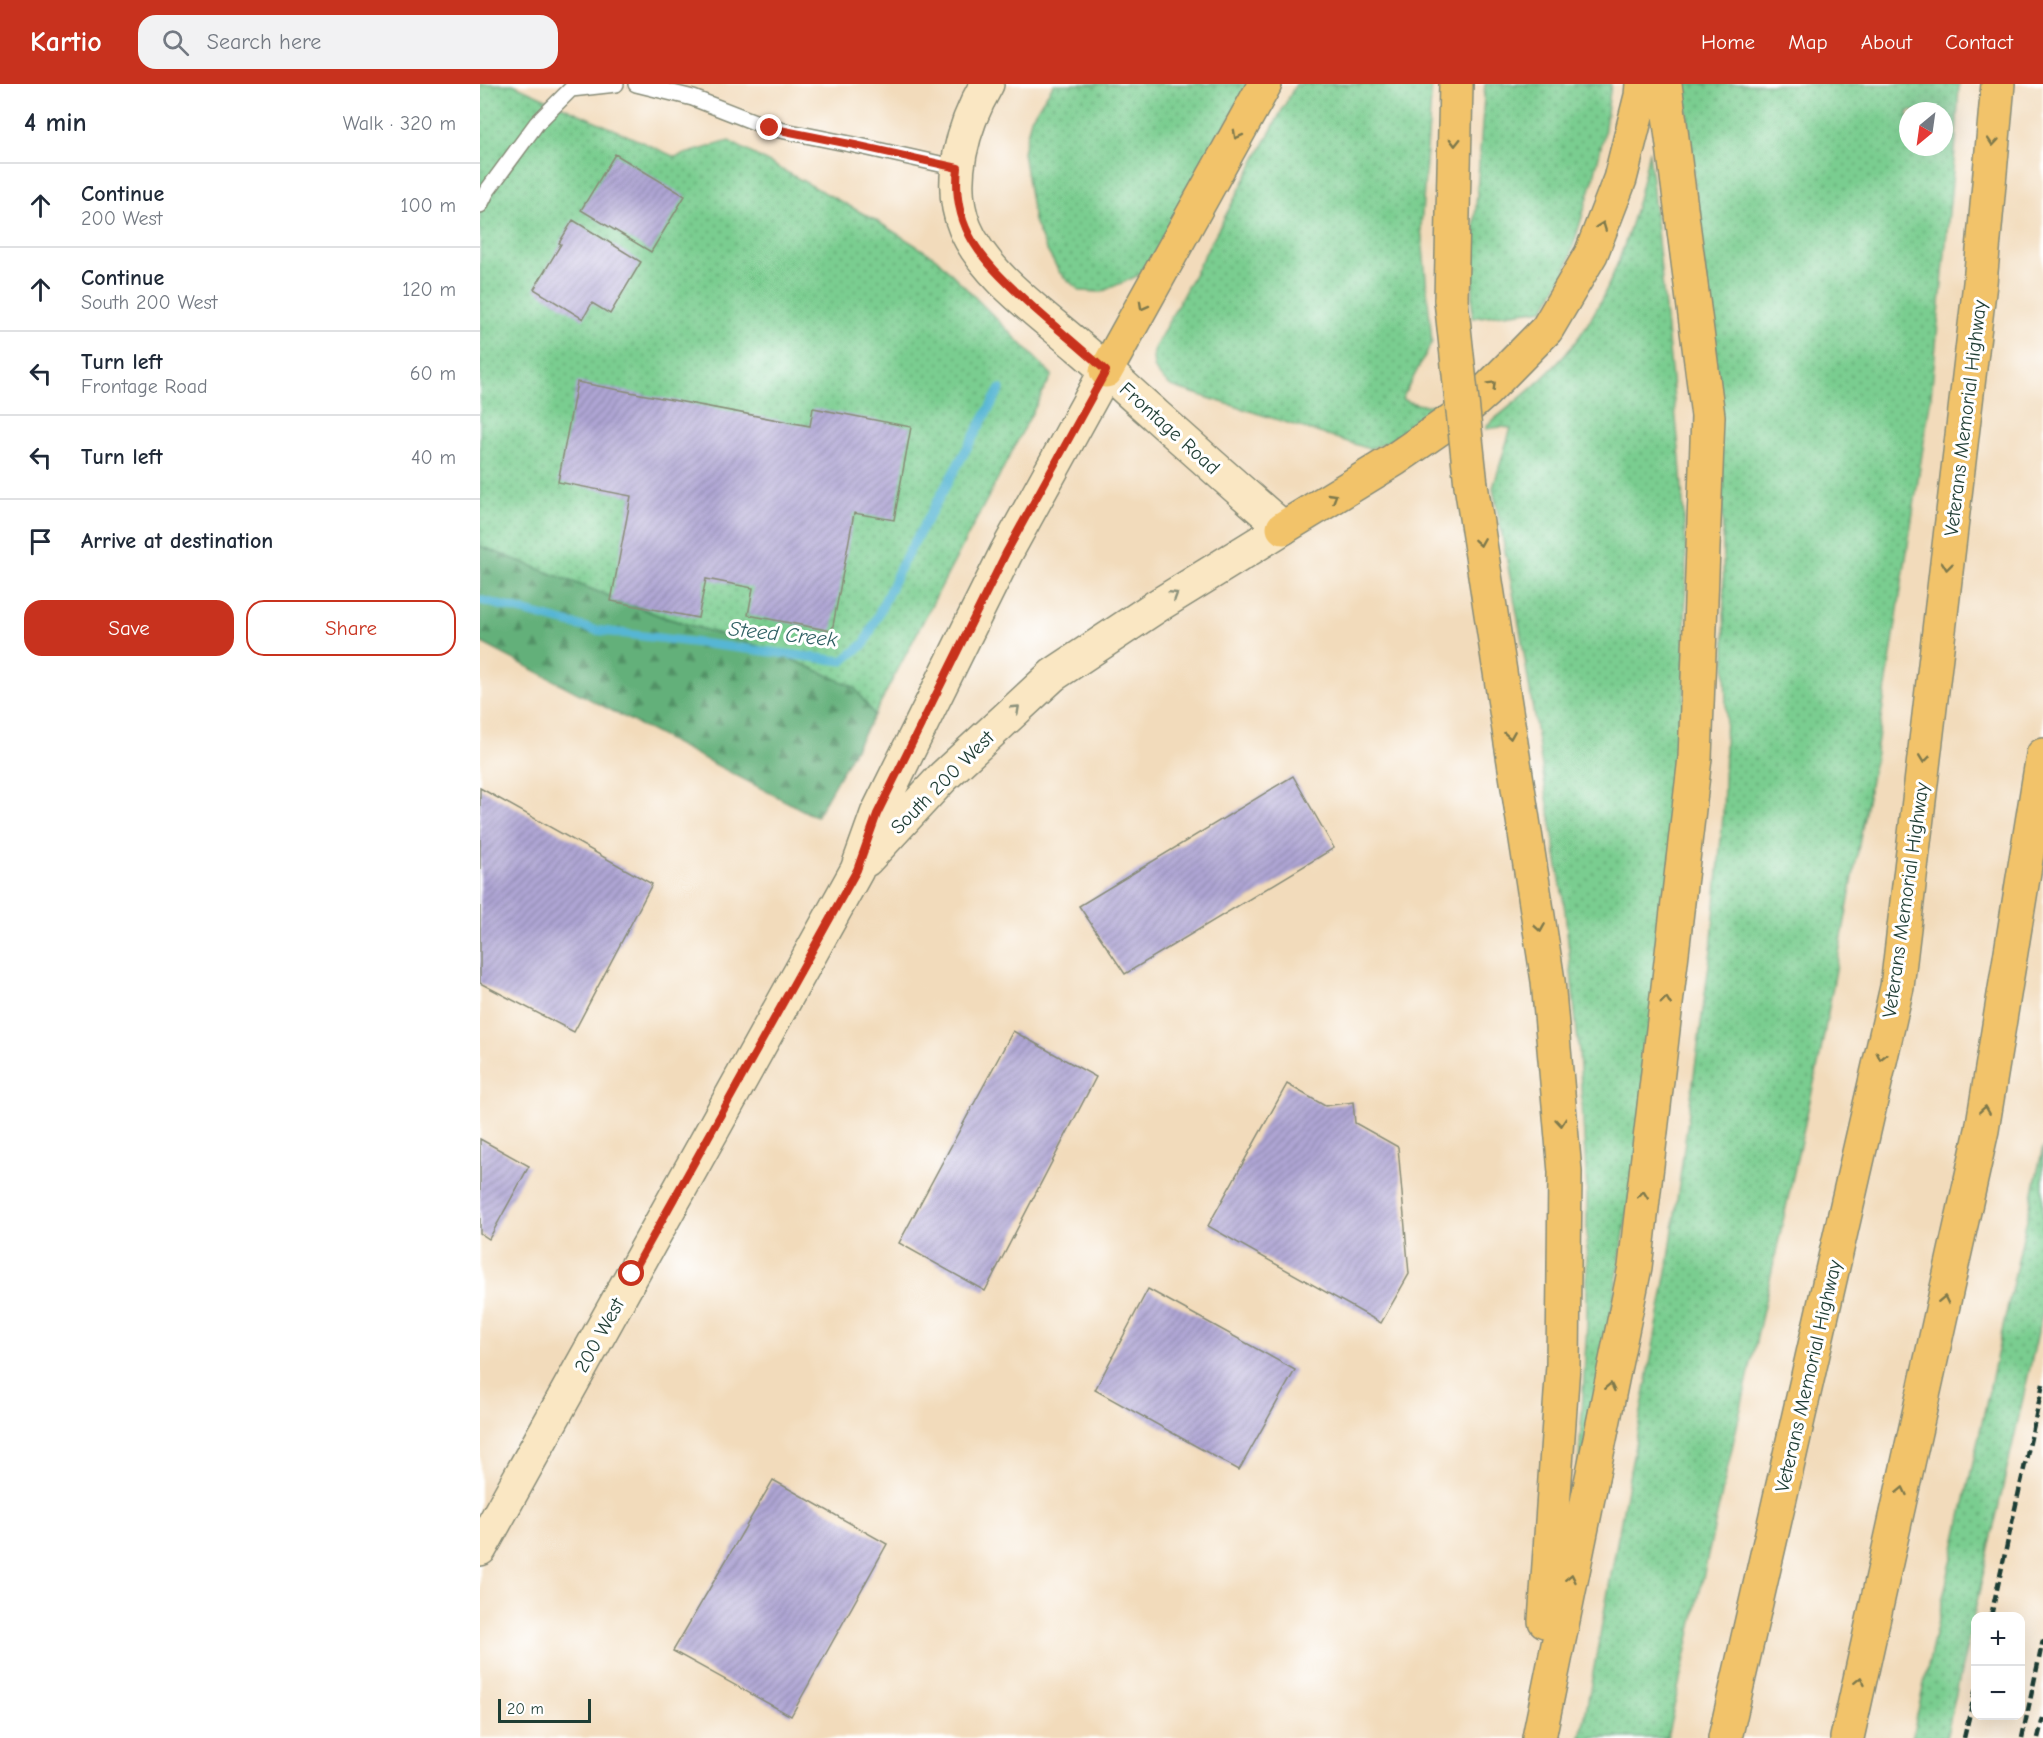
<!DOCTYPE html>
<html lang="en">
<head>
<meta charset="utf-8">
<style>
  body { margin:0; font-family:"Comic Neue",sans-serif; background:#f2f2f3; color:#1f2937 }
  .controls { position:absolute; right:18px; bottom:18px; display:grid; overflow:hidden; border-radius:12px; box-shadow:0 6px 24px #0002 }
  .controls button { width:54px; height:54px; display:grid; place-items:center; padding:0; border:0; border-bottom:2px solid #e0e1e3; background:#fff; color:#1f2937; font:30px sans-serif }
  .compass { position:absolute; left:1419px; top:18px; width:54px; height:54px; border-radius:50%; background:#fff; box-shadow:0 6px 24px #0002; rotate:209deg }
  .scale { position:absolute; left:18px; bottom:15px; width:93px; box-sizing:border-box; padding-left:6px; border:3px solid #1f3d34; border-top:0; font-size:16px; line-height:21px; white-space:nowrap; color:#1f3d34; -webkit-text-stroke:4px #fff; paint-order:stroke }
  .stop { position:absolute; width:18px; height:18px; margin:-14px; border:4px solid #c8321e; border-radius:50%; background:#fff }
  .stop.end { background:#c8321e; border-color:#fff; box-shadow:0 2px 6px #0008 }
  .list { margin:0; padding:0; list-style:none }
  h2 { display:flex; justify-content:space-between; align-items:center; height:78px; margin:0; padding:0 24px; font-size:26px }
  h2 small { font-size:20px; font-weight:400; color:#747a83 }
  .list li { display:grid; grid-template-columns:39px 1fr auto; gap:18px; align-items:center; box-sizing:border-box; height:84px; padding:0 24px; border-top:2px solid #e0e1e3 }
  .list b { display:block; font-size:22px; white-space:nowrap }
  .list p { margin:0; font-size:20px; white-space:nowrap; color:#747a83 }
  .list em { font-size:20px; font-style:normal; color:#747a83 }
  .actions { display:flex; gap:12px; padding:18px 24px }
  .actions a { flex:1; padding:14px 0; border:2px solid #c8321e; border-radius:18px; text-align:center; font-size:21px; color:#c8321e }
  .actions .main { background:#c8321e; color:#fff }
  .icon { flex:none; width:33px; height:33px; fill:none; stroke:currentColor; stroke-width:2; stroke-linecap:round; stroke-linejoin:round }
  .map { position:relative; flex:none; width:1563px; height:1654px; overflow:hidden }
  header { display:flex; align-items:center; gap:36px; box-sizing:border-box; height:84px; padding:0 30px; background:#c8321e; color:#fff }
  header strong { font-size:28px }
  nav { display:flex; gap:33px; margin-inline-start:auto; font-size:21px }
  .search { width:420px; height:54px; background:#f2f2f3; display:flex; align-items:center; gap:15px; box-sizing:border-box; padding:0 21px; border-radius:18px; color:#747a83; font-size:22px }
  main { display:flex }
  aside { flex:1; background:#fff }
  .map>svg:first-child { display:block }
  .grass { fill:url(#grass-dots); stroke:#4c8562; stroke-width:1.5; fill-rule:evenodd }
  .forest { fill:url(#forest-firs); stroke:#417657; stroke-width:1.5 }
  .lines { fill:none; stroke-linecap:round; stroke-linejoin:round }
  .stream { stroke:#56b6d4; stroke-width:9 }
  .building { fill:url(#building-hatch) }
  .lane-casing { stroke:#888c78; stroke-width:18 }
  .secondary-casing { stroke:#888c78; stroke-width:36 }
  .highway-casing { stroke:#888c78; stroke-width:36 }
  .lane { stroke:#fff; stroke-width:15 }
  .secondary { stroke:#fae7c3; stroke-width:33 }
  .highway { stroke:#f2c36a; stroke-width:33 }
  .rail { stroke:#1f3d34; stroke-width:4.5; stroke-dasharray:9 4.5; stroke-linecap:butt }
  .highway-bridge-casing { stroke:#888c78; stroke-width:36; stroke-linecap:butt }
  .highway-bridge { stroke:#f2c36a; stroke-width:33 }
  .oneway { stroke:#7e794c }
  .oneway2 { stroke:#8c927c }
  .route { stroke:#c8321e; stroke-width:8 }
  .labels { text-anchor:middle; stroke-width:6; stroke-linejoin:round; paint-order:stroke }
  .street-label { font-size:20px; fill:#1f3d34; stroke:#fff }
  .water-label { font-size:21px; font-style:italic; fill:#306164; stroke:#fff }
</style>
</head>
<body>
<header>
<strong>Kartio</strong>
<div class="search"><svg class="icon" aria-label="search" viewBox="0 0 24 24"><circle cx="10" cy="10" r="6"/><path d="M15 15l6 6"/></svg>Search here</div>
<nav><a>Home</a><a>Map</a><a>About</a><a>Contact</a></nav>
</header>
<main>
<aside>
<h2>4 min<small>Walk · 320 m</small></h2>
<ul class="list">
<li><svg class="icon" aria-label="ahead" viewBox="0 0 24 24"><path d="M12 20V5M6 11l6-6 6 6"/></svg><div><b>Continue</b><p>200 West</p></div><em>100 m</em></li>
<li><svg class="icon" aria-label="ahead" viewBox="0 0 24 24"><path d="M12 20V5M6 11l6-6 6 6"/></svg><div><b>Continue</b><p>South 200 West</p></div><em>120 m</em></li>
<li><svg class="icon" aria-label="left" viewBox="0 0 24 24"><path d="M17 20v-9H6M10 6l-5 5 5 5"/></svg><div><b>Turn left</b><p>Frontage Road</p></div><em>60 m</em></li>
<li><svg class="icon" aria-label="left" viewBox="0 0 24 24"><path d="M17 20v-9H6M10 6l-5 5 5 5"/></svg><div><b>Turn left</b></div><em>40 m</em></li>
<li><svg class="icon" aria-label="arrive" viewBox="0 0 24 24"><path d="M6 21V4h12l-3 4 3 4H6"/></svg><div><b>Arrive at destination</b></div></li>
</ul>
<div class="actions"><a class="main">Save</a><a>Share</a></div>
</aside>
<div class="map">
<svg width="1563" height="1654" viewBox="0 0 1563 1654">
  <defs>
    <pattern id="grass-dots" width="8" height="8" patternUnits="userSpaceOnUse" patternTransform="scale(1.5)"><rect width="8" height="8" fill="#7acd90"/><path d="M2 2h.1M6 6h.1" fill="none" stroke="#63a876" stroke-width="1.8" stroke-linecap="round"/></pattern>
    <pattern id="forest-firs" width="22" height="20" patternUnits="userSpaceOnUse" patternTransform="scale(1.5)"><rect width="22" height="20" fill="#63b07a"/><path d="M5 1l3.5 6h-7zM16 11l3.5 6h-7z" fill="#519065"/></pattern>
    <pattern id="building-hatch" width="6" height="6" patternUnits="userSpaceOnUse" patternTransform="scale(1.5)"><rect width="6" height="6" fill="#afa5d4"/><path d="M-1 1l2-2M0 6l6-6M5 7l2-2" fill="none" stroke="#8e88ad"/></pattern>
  </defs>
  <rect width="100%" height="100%" fill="#fff"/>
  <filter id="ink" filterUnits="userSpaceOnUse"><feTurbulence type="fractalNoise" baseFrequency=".0167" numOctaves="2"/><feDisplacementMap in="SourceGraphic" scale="12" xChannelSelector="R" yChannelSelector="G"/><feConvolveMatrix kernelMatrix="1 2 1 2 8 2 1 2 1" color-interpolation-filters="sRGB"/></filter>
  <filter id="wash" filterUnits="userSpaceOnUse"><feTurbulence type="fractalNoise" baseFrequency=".008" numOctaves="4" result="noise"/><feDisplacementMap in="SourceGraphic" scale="24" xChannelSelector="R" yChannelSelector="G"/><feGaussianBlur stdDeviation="1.35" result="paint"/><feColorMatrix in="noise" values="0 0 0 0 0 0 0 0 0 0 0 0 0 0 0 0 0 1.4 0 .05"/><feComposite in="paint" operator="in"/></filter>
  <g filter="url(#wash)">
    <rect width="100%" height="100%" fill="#f2dbbb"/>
    <path class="grass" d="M0,0H33L195,73L249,57L395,136L456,174L572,291L394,631L374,603L327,582L278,562L183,533L0,462Z
      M574,0H769L664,189L621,208L600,207L580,189L566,165L554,137L543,68L551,34Z
      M816,0H952L941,143L952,258L922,315C933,320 945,323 957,320L958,327L910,357L890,365L691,302C676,290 671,285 674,265Z
      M1005,0H1131L1124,50L1114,93L1086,186L1064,225L992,234L995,135Z
      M1204,0H1479L1476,56L1451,312L1395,674L1340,972L1187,1654H1101L1188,1182L1231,866L1243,732L1246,628L1242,412L1228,222ZM1428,27H1464V63H1428Z
      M1169,67L1200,375L1206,465L1204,677L1177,948L1103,1401L1098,1399L1107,1240V1106L1099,968L1085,827L1040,545L1013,404L1031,344L1021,343L1006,345V342C1033,320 1061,298 1084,272C1132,217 1155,137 1169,67Z
      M1563,1063V1226L1466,1654H1432Z"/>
    <path class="forest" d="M0,462L183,533L278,562L327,582L374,603L394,631L336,733L0,558Z"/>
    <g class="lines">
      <path class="stream" d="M0,516L115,546L363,577L385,559L420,484L520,305"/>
    </g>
    <g id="blocks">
      <path class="building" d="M135,70L205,112L171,168L101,126Z
        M93,136L161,178L130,230L112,219L103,235L54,205L81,160L79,159Z
        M97,298L330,342L333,324L431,343L414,436L374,429L352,547L268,531L273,504L226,495L218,534L131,517L151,412L78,398Z
        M813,692L854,764L645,890L599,822Z
        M0,704L172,800L94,948L0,899Z
        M533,947L616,993L505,1207L419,1159Z
        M807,1000L845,1022L873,1018L875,1039L918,1063L929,1190L901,1239L728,1142Z
        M0,1055L49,1082L9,1155L0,1149Z
        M668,1205L815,1286L759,1386L615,1306Z
        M293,1396L407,1460L311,1632L193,1567Z"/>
    </g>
  </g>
  <g filter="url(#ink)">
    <use href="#blocks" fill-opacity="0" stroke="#888c78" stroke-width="1.5"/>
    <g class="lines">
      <defs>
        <path id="lane" d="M156,0L213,14L290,44L375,61L478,84
          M0,121L7,107L57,39L91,5L136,0"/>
        <path id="secondary" d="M386,776L463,693L573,591L677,522L803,444C756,403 709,361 663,320C641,301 620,280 598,262C561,230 504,190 485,144C466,98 483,41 507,0
          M0,1465L377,786L397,730L526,469L626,287"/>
        <path id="highway" d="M971,216L976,0
          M626,287L785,0
          M991,401L1068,897L1085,1088L1083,1281L1065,1537
          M803,444L914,376L979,331L1005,308L1067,245L1111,170L1140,95L1161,12L1162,0
          M1059,1654L1155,1183L1215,674L1228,332L1185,0
          M1245,1654L1417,903L1500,199L1518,0
          M1367,1654L1502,1046L1563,671"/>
      </defs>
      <use href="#lane" class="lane-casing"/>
      <use href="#secondary" class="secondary-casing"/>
      <use href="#highway" class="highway-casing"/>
      <use href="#lane" class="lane"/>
      <use href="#secondary" class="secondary"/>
      <use href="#highway" class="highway"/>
      <path class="rail" d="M1511,1532L1563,1300
        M1484,1654L1496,1604
        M1542,1654L1563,1556
        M1558,1654L1563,1634"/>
      <defs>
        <path id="highway-bridge" d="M971,216L991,401"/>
      </defs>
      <use href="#highway-bridge" class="highway-bridge-casing"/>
      <use href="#highway-bridge" class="highway-bridge"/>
    </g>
    <defs><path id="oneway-chevron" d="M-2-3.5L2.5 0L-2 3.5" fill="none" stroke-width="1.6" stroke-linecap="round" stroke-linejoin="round" transform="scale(1.5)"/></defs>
    <g class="oneway">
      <use href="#oneway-chevron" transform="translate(757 51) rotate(119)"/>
      <use href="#oneway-chevron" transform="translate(975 58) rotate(91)"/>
      <use href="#oneway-chevron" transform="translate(1513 58) rotate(95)"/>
      <use href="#oneway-chevron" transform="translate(1122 142) rotate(-69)"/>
      <use href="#oneway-chevron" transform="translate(663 222) rotate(119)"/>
      <use href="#oneway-chevron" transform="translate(1012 301) rotate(-45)"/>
      <use href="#oneway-chevron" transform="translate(853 413) rotate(-31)"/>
      <use href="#oneway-chevron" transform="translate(1000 458) rotate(81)"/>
      <use href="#oneway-chevron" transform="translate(1467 482) rotate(97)"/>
      <use href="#oneway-chevron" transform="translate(1030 651) rotate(81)"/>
      <use href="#oneway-chevron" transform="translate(1444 675) rotate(97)"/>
      <use href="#oneway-chevron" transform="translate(1060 844) rotate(81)"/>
      <use href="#oneway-chevron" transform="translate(1186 917) rotate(-83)"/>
      <use href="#oneway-chevron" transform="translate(1401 972) rotate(103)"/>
      <use href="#oneway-chevron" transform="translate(1505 1026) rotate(-81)"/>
      <use href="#oneway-chevron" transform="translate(1081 1038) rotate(85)"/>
      <use href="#oneway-chevron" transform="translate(1163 1111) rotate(-83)"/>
      <use href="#oneway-chevron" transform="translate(1464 1216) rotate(-78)"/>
      <use href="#oneway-chevron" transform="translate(1130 1303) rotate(-78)"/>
      <use href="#oneway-chevron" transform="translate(1422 1407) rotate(-78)"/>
      <use href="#oneway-chevron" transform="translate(1091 1494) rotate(-78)"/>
      <use href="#oneway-chevron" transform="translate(1380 1597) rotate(-78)"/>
    </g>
    <g class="oneway2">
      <use href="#oneway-chevron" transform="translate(694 511) rotate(-32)"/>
      <use href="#oneway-chevron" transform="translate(536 625) rotate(-43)"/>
    </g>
  </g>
  <g class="lines" filter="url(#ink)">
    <path class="route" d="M152,1190L377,786L397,730L526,469L626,287C599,262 570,239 543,214C503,177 471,144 478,84L375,61L290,44"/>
  </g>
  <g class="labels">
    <g class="street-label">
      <text transform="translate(1485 334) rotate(-83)" y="7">Veterans Memorial Highway</text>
      <text transform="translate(690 344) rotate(42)" y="7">Frontage Road</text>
      <text transform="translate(462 698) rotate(-45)" y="7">South 200 West</text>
      <text transform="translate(1425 816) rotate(-82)" y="7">Veterans Memorial Highway</text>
      <text transform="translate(119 1251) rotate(-61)" y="7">200 West</text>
      <text transform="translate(1328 1292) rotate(-77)" y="7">Veterans Memorial Highway</text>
    </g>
    <g class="water-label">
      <text transform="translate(303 550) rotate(6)" y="7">Steed Creek</text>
    </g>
  </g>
</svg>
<div class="controls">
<button>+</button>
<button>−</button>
</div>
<svg class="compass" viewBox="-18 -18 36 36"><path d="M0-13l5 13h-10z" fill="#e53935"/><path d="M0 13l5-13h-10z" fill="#747a83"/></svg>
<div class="scale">20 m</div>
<div class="stop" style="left:152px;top:1190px"></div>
<div class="stop end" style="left:290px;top:44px"></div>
</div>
</main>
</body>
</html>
